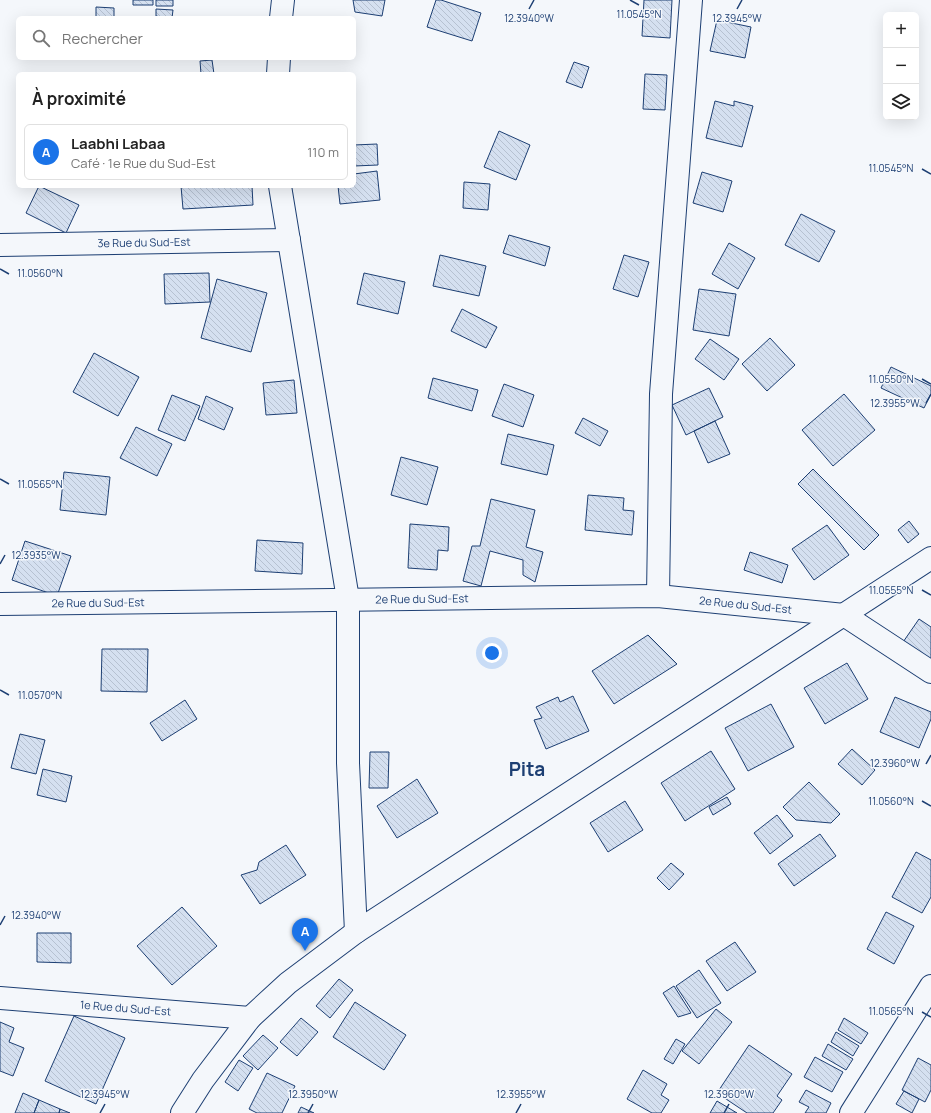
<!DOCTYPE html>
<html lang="fr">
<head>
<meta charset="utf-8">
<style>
  body { margin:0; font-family:Manrope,sans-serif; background:#f6f6f6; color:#222 }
  .controls { position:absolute; right:12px; top:12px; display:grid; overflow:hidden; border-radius:6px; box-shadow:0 4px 16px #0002 }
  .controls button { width:36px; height:36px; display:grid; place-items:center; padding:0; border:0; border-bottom:1px solid #e0e0e0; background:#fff; color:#222; font:20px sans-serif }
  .you { position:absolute; left:492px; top:653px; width:14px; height:14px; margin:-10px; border:3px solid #fff; border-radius:50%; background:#1a73e8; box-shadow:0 0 0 6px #1a73e833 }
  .badge { display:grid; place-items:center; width:26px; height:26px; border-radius:50%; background:#1a73e8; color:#fff; font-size:13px; font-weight:700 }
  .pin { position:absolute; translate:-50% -33px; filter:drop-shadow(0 1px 2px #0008) }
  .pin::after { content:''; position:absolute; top:21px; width:14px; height:12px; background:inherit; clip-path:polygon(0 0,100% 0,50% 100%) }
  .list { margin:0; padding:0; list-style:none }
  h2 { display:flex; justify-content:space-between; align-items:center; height:52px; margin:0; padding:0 16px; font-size:17px }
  h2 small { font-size:13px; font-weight:400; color:#767676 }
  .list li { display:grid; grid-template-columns:26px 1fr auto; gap:12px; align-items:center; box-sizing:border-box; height:56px; margin:0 8px 8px; padding:0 8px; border:1px solid #e0e0e0; border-radius:6px }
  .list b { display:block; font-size:15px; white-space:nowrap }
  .list p { margin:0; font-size:13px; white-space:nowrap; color:#767676 }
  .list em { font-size:13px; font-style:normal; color:#767676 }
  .icon { flex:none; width:22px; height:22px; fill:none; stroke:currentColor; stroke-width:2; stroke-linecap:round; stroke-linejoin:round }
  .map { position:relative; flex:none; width:931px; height:1113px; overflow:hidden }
  .search { position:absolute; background:#fff; box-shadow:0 4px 16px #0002; left:16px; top:16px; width:340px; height:44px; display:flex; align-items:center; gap:10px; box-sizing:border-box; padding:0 14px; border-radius:6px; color:#767676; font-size:15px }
  .panel { position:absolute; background:#fff; box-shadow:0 4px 16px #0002; left:16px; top:72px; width:340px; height:116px; border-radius:6px }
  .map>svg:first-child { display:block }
  .building { fill:url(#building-back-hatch); stroke:#1d3f73 }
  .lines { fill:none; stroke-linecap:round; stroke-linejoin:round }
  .minor-casing { stroke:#1d3f73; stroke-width:24 }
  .highway-casing { stroke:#1d3f73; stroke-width:24 }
  .minor { stroke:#f4f7fb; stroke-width:22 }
  .highway { stroke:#f4f7fb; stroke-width:22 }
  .ticks { fill:none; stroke:#1d3f73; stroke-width:1.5 }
  .labels { text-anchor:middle; stroke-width:3; stroke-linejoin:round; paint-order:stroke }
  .street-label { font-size:11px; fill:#1d3f73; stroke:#f4f7fb }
  .town-label { font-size:19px; font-weight:bold; fill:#1d3f73; stroke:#f4f7fb }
  .ticks-label { font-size:10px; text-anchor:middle; fill:#1d3f73; stroke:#f4f7fb; stroke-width:3; stroke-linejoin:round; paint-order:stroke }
</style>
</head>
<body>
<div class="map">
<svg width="931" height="1113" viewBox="0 0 931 1113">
  <defs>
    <pattern id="building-back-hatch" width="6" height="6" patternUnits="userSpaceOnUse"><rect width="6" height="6" fill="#d5e0f0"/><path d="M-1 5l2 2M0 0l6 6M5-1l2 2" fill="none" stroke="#b6c1d1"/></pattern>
  </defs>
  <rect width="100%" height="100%" fill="#f4f7fb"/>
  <path class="building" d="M133,0H153V5H133Z
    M156,0H173V6H156Z
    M353,0H385L382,16L355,12Z
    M436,0H441L481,13L472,41L427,27Z
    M644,0H672L670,38L642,36Z
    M96,7L114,8V18H96Z
    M156,9L173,10L172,18H160L161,17L156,16Z
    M717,20L751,27L745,58L710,51Z
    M212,60L214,74H201L200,61Z
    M574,62L589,67L582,88L566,82Z
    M645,74L667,75L665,110L643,109Z
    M715,101L734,106V101L753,106L742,147L706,138Z
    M499,131L530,145L516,180L484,167Z
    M377,144L378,165L354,166V145Z
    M377,171L380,200L340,204L338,186H354V174Z
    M702,172L732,181L723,212L693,203Z
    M464,182L490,184L488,210L463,208Z
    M39,186L79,205L66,233L26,213Z
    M181,186H252L253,205L183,209Z
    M801,214L835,231L819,262L785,245Z
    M509,235L550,247L545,266L503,253Z
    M729,243L755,258L738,289L712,274Z
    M440,255L486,266L479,296L433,286Z
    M624,255L649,262L638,297L613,289Z
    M209,273L210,302L165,304L164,274Z
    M364,273L405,282L398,314L357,304Z
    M217,279L267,293L251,352L201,338Z
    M699,289L736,294L729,336L693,330Z
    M462,309L497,327L486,348L451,331Z
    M770,338L795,365L767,391L742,364Z
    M710,339L739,359L724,380L695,359Z
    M94,353L139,377L118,416L73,392Z
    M891,367L931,386V394L924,408L881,388Z
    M433,378L478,390L472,411L428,398Z
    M294,380L297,413L266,415L263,383Z
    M504,384L534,395L523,427L492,416Z
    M709,388L723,417L686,435L672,405Z
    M844,394L875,430L833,466L802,430Z
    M172,395L200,406L185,441L158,430Z
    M206,396L233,408L224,430L198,419Z
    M583,418L608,431L600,446L575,433Z
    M715,421L730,454L708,463L694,431Z
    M136,427L172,444L157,476L120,458Z
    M508,434L554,445L547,475L501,464Z
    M401,457L438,467L427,505L391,495Z
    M813,469L879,535L864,550L798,484Z
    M64,472L110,477L106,515L60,510Z
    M588,495L624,498L623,510L634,511L632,535L585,530Z
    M491,499L535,510L526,547L543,552L535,582L523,575V560L490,551L481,586L463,581L472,546H480Z
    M909,521L919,534L908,543L898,530Z
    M410,524L449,527L448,551L438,550L437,570L408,568Z
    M827,525L849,555L814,580L792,549Z
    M257,540L303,543L302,574L255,571Z
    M25,541L71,556L57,596L12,580Z
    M750,552L788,565L782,583L744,570Z
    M919,619L931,627V665L901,645Z
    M648,635L677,664L614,704L592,671Z
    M102,649H148L147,692L101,691Z
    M847,663L868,699L825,724L804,688Z
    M573,696L589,731L546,749L534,720L542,718L536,707L558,697L560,702Z
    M895,697L931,712V719L919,748L880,732Z
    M185,700L197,719L162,741L150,723Z
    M771,704L794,747L748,771L725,728Z
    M20,734L45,740L36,774L11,768Z
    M852,749L875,770L862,785L838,764Z
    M711,751L735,789L685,821L661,783Z
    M370,752H389L388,788H369Z
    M43,769L72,776L66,802L37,795Z
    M417,779L438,813L397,838L377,806Z
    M809,782L840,814L831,823L796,820L783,807Z
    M727,797L731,804L713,815L709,807Z
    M625,801L643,830L608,852L590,823Z
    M777,815L793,836L770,854L754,833Z
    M820,834L836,856L794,886L778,864Z
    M286,845L306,875L260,904L241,875L257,870L259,862Z
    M916,852L931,860V897L922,913L892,897Z
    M671,863L684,874L669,890L657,878Z
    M182,907L217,946L172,985L137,946Z
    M886,912L914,926L894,964L867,949Z
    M37,933H71V963L37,962Z
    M735,942L756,972L727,991L706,961Z
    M699,970L721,1003L697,1018L676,986Z
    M339,979L353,990L330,1018L316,1006Z
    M674,986L691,1013L678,1017L663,993Z
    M355,1002L406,1035L384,1070L333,1037Z
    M716,1009L732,1022L699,1064L682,1051Z
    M74,1016L125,1038L96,1104L45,1081Z
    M301,1018L318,1032L297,1056L280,1042Z
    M844,1018L868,1033L861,1044L838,1030Z
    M0,1022L14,1028L9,1042L24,1048L13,1076L0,1071Z
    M836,1032L859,1046L853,1056L831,1042Z
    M263,1035L278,1048L258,1070L243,1056Z
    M676,1039L685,1044L673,1064L664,1059Z
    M828,1044L853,1059L846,1070L822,1056Z
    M749,1045L792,1074L777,1096L782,1100L773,1113H747L717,1093Z
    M815,1057L843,1072L832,1092L804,1077Z
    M918,1058L931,1065V1090L925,1102L902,1090Z
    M239,1060L253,1068L238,1091L225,1082Z
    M643,1070L667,1084L661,1095L669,1100L661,1113H652L627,1099Z
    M267,1073L295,1086L282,1113H257L249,1109Z
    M806,1090L831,1103L826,1113H805L809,1107L799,1102Z
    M904,1091L919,1099L912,1113L896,1104Z
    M23,1093L39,1100L34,1113H15Z
    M39,1100L60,1109L59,1113H34Z
    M717,1101L737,1113H710Z
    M301,1107L314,1113H298Z
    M60,1109L70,1113H59Z"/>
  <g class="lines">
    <defs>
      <g id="minor">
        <path d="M281,18L283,0"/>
        <path d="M278,74L279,58"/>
        <path d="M280,186L348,599V763L356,932"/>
        <path id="s1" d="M0,245L289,240"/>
        <path d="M658,596L661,394L691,0"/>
        <path id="s2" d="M0,604L658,596L844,615L931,672"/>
        <path id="s3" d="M0,998L250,1018"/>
        <path d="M851,1113L931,986"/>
      </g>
      <path id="highway" d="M182,1113L203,1080L250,1018L288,983L356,932L931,558"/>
    </defs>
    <use href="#minor" class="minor-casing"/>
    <use href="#highway" class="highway-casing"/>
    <use href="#minor" class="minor"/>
    <use href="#highway" class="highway"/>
  </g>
  <path class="ticks" d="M630,0L639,5M529,9L534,0M737,9L742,0M922,169L931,174M0,269L9,274M922,379L931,384M926,403L931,394M0,479L9,484M0,564L5,555M922,590L931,595M0,690L9,695M926,764L931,755M922,801L931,806M0,925L5,916M922,1012L931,1017M100,1113L105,1104M308,1113L313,1104M516,1113L521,1104M724,1113L729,1104"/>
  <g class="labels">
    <g class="street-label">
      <text dy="4" stroke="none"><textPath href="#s1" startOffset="144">3e Rue du Sud-Est</textPath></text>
      <text dy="4" stroke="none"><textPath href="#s2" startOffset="422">2e Rue du Sud-Est</textPath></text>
      <text dy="4" stroke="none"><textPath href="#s2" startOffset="98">2e Rue du Sud-Est</textPath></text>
      <text dy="4" stroke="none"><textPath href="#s2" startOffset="746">2e Rue du Sud-Est</textPath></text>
      <text dy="4" stroke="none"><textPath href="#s3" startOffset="126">1e Rue du Sud-Est</textPath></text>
    </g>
    <g class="town-label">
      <text x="527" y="776">Pita</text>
    </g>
  </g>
  <g class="ticks-label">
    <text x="639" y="18">11.0545°N</text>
    <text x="529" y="22">12.3940°W</text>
    <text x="737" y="22">12.3945°W</text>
    <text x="891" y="172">11.0545°N</text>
    <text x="40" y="277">11.0560°N</text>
    <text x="891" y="383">11.0550°N</text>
    <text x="895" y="407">12.3955°W</text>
    <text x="40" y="488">11.0565°N</text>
    <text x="36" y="559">12.3935°W</text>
    <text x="891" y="594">11.0555°N</text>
    <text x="40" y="699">11.0570°N</text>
    <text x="895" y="767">12.3960°W</text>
    <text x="891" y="805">11.0560°N</text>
    <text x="36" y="919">12.3940°W</text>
    <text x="891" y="1015">11.0565°N</text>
    <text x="105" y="1098">12.3945°W</text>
    <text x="313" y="1098">12.3950°W</text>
    <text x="521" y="1098">12.3955°W</text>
    <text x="729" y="1098">12.3960°W</text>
  </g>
</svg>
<div class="controls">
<button>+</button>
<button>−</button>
<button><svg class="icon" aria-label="layers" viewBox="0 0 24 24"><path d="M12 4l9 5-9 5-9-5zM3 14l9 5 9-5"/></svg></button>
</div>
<div class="you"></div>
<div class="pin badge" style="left:305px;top:951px">A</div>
<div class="search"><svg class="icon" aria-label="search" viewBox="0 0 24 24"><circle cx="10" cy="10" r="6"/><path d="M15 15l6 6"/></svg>Rechercher</div>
<section class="panel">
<h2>À proximité<small></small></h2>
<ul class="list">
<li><span class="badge">A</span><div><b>Laabhi Labaa</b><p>Café · 1e Rue du Sud-Est</p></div><em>110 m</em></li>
</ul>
</section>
</div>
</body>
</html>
